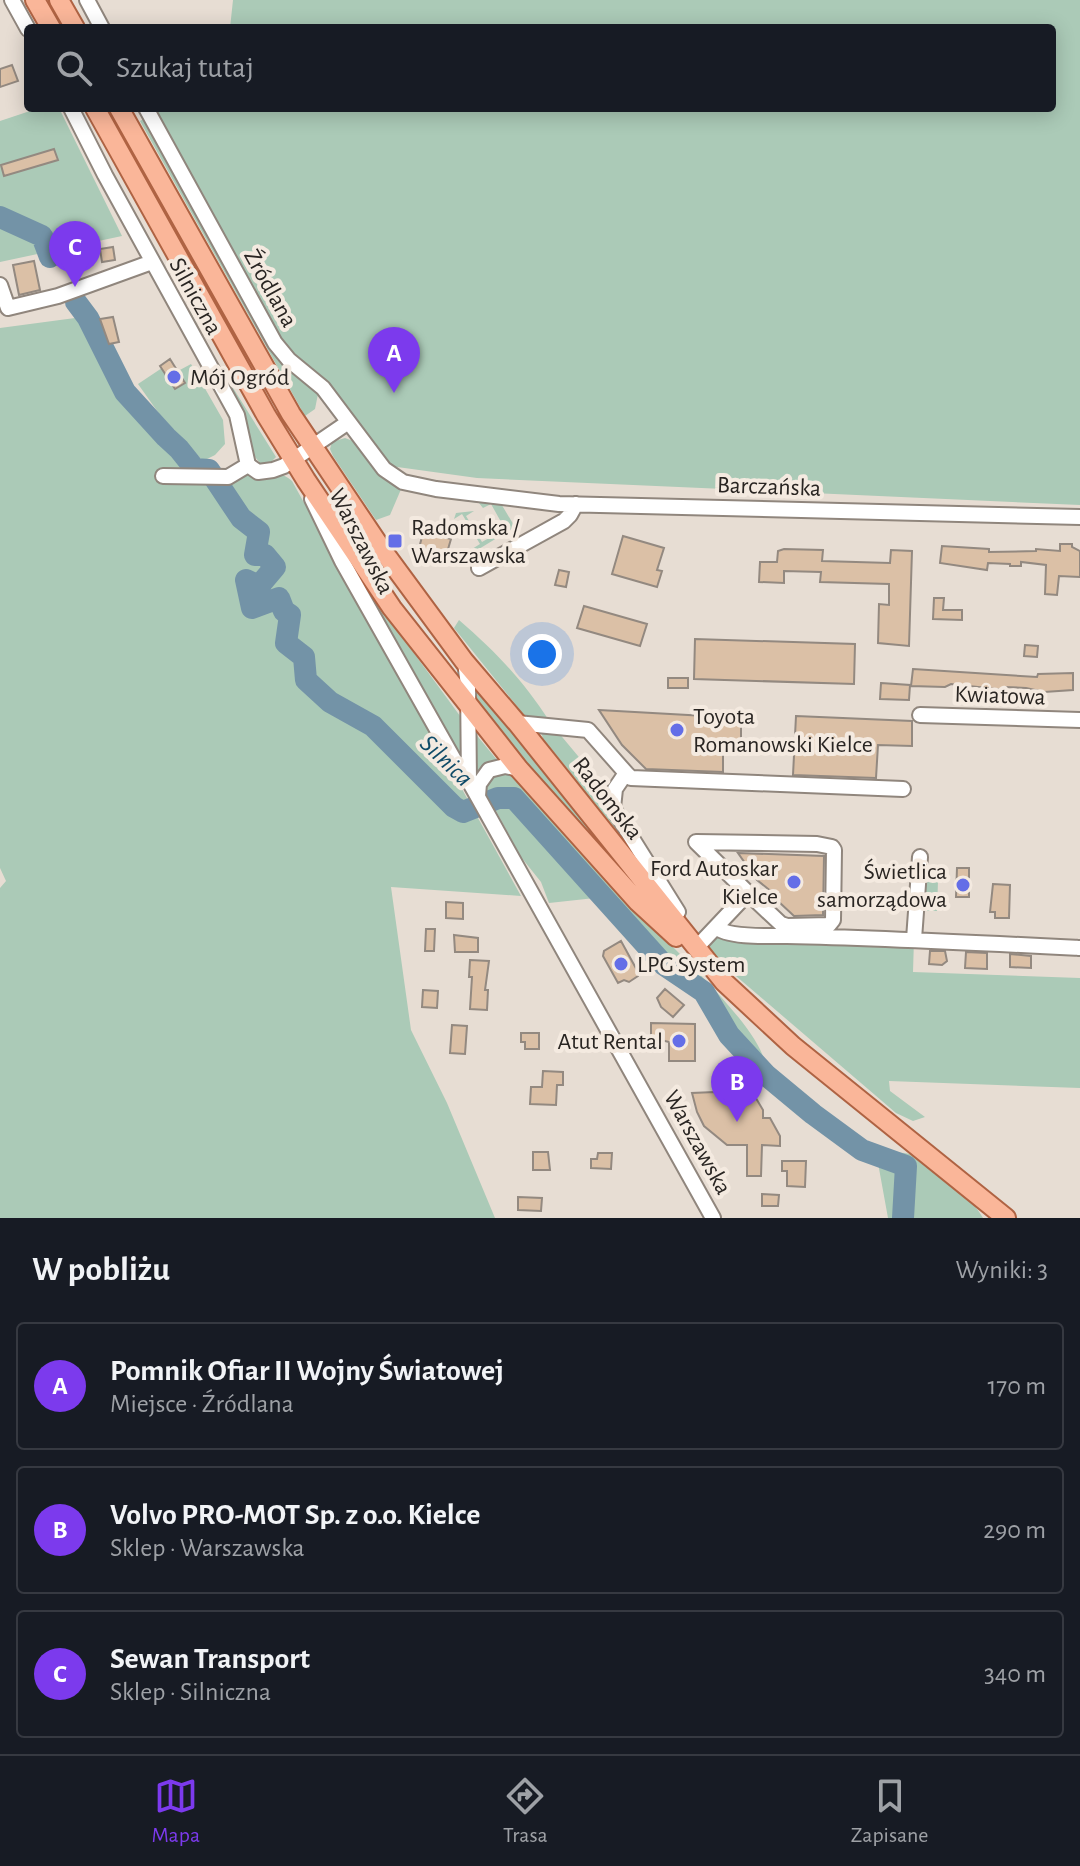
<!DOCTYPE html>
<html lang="pl">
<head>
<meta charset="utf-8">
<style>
  body { margin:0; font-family:"Alegreya Sans",sans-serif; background:#20242c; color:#f1f3f6 }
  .you { position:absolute; left:542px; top:654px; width:28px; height:28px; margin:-20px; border:6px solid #fff; border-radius:50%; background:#1a73e8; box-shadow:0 0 0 12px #1a73e833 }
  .badge { display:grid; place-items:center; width:52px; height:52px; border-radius:50%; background:#7c3aed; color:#fff; font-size:26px; font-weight:700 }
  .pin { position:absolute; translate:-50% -66px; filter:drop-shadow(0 2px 4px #0008) }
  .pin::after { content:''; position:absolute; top:42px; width:28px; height:24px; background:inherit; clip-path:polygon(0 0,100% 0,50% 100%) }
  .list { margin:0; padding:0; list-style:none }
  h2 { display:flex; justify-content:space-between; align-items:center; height:104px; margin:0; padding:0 32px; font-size:34px }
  h2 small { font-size:26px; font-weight:400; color:#9ea1a6 }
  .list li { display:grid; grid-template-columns:52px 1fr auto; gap:24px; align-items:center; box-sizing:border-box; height:128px; margin:0 16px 16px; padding:0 16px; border:2px solid #363941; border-radius:8px }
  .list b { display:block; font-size:30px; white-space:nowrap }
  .list p { margin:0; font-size:26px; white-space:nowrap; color:#9ea1a6 }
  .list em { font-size:26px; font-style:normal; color:#9ea1a6 }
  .icon { flex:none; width:44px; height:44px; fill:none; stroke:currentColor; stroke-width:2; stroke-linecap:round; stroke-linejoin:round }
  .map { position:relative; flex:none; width:1080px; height:1218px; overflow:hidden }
  .search { position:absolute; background:#171b24; box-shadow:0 4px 20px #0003; left:24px; right:24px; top:24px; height:88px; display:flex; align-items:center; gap:20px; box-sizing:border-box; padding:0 28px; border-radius:8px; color:#9ea1a6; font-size:30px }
  .sheet { height:536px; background:#171b24 }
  nav { display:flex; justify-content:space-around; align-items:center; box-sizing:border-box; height:112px; border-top:2px solid #363941; background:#171b24; font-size:22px; color:#9ea1a6 }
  nav a { display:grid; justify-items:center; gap:4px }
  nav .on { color:#7c3aed }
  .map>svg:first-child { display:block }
  .green { fill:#abcab7 }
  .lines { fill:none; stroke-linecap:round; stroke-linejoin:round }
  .river { stroke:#7393a7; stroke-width:22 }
  .building { fill:#dbc0a6; stroke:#938980; stroke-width:2 }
  .minor-casing { stroke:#90867d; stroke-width:18 }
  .major-casing { stroke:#af6343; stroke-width:22 }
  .minor { stroke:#fff; stroke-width:14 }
  .major { stroke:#fab699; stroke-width:18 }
  .poi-dot { fill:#646ee7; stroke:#f4eae0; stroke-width:3 }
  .labels { text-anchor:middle; stroke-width:8; stroke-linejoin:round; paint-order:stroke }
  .street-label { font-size:24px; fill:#292522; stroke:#f4eae0 }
  .poi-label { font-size:24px; fill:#292522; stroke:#f4eae0; text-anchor:start }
  .water-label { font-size:26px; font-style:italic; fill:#0f4b68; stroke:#f4eae0 }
</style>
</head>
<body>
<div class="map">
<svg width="1080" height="1218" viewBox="0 0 1080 1218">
  <rect width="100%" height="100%" fill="#e7ddd3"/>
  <path class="green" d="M233,0H1080V505L477,478L390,466L328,385L284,347L155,108H1052V28H230Z
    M39,108H59L122,236L0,262V121Z
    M145,118L258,322L318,394L315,409L305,416L140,121Z
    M190,311L220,367L276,457L270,463H260L251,452L246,420L187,312Z
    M90,316L112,358L134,390L203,466L205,476C228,472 274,463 292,481L521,896L391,887L411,1030L447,1103L495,1218H0V888L6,881L0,868V328Z
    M191,364L223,420L225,444L215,455L203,461L160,415L138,384L162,368L176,389L185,383L178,371Z
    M345,438L353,441L385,479L402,487L390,515L376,520L333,456L330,449L332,442Z
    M441,495L500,502L515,527L474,552L472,549L480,544L462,514L454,519L456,513L474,511L466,516L482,542L505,529L491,504L483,508L479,503L441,498Z
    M372,596L463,720V763L371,599Z
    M459,620C496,652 523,680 550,722L525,716L454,628Z
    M474,686L633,882L530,769L477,705Z
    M541,731L558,732L608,792L649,877C613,831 581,783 543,739Z
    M474,732L497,760L489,761L478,773L475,764Z
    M498,773L511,775L516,780C549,817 582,854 615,890C643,921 773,1033 765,1071L736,1046L715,1022L703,1002L683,983L659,967L595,898L549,903L541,882L521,857L485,791L490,778Z
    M924,880L938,881L937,911H923Z
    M712,932L914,939L913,972L1080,978V1088L889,1081L890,1091L925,1117L913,1121L896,1113L715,958L708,945Z
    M884,1153C892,1153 903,1152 910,1154C931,1159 973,1199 983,1218H888L878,1163Z"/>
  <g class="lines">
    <path class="river" d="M0,217L42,236L50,257
      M76,302L88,318L125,392L166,437L179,449L195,469L209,470L241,518L259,532L255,555H265L275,567L259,586L246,580L252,608L279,598L284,611L290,615L286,643L304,657L306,680L330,702L373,726L454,807L463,812L498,798H514L664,965L704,992L729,1035L766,1075L813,1114L862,1150L906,1166L903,1218"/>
  </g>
  <path class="building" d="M12,65L18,81L0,87V69Z
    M54,149L58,160L4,176L1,165Z
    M113,247L115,260L102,262L100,249Z
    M34,261L40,290L19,295L13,265Z
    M113,317L119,342L109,344L100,319Z
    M170,359L185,383L175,389L160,366Z
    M425,526L441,530L439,536L451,539L446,556L419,548Z
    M623,536L664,548L657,570L662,571L657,587L612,574Z
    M1060,544H1072V547L1080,551V577L1059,576L1057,595L1045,594L1046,565L1021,562V566H1010V564L988,563L987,570L940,563L942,546L989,549V552L1036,551V549L1060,551Z
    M784,549L823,550L822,561L890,563L891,550L912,551L909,646L878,643L879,604L889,605V584L820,582L821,572L784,571V583L759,582L760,562H777L778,551Z
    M559,570L569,572L566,587L555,585Z
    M934,598H944L943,610H962V620L933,619Z
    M584,606L647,624L640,646L577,628Z
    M695,639L855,644L854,684L694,679Z
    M1025,645L1038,646L1037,657L1024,656Z
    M913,669L1037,677L1038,674L1073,673V690L1044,692L1026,688L1005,687V690L951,684L945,687L911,686Z
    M668,678H688V688H668Z
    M881,683L910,685L909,700L880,699Z
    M599,710L741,718V743H723V772L646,769L622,745Z
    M796,716L912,721V746L878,745L876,778L793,775Z
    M738,853L824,856L823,915L794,916L779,902V893L772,892L757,880Z
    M957,868H969V897H956Z
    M993,884L1010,885L1009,918H995V912H990Z
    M446,902L463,903V919L446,918Z
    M426,929H435L434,951H425Z
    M454,935L478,938V952H455Z
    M621,941L638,972V976L629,982L624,980L618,983L603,956L604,951Z
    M930,951H945L947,961L942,965L929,964Z
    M966,952L987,953V969L965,968Z
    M1010,954L1031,956V968L1010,967Z
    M470,960L489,961L485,990H488L487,1010L470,1009L472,977H469Z
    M665,989L684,1005L673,1017L661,1007L657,998Z
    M423,990L438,991L437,1008L422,1007Z
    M651,1023L695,1024V1061H669V1042L657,1039V1036H651Z
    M452,1025L467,1026L465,1054L450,1053Z
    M521,1033H539V1049H525V1042H521Z
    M543,1071L563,1072V1085H557L556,1105L530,1104L531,1087H542Z
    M715,1092L754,1095L763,1110V1118H770L780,1136V1146L762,1145L761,1176H747V1145H727L704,1126L697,1112L692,1093Z
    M533,1152H548L550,1170H533Z
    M598,1153H612L611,1169L591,1168V1159H597Z
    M782,1161H806L805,1187L787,1186V1171H782Z
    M762,1194L779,1195L778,1206H762Z
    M518,1197L542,1198L541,1211L518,1210Z"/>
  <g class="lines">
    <defs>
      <path id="minor" d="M12,0L28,29
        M87,0L102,28
        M71,108L105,175L237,415L248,465L258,472L273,470L284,466L347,423
        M146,108L275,343L289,360L323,388L384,469L403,482L436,489L559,504L1080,517
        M0,285L8,308L58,296L152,262
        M163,476L228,477L248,465
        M312,499L342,561L457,765L469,781L713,1218
        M479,568L564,521L570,515L576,504
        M465,662L468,685L469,781
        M920,715L1080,720
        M517,723L588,730L626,773L615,789L613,808L678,912
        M626,773L631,778L903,789
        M478,796L479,784L489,770L505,766L519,769
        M716,927C727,938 771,936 787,936C885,938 982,943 1080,948
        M914,939L920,857
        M697,947L748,893L696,842L817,844L832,847L834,850L833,920L829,925L787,926L781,924L748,893"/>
      <path id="major" d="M35,0L51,28
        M59,0L75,28
        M95,108L266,415L306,480L392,608L519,769L638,902L676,937
        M119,108L291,414L383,551L464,661L517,723L724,982L793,1046L1006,1218"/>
    </defs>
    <use href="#minor" class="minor-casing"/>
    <use href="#major" class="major-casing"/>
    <use href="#minor" class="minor"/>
    <use href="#major" class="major"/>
  </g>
  <g class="poi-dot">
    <circle cx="174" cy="377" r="8"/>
    <rect x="387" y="533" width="16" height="16" rx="4"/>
    <circle cx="677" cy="730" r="8"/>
    <circle cx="794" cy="882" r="8"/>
    <circle cx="963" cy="885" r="8"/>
    <circle cx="621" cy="964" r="8"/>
    <circle cx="679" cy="1041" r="8"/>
  </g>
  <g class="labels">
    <g class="street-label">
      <text transform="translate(271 288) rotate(61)" y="8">Źródlana</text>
      <text transform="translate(196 296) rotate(61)" y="8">Silniczna</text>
      <text transform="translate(769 486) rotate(2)" y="8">Barczańska</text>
      <text transform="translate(362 541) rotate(63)" y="8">Warszawska</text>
      <text transform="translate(1000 695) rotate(2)" y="8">Kwiatowa</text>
      <text transform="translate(608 798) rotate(52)" y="8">Radomska</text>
      <text transform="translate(698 1142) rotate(61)" y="8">Warszawska</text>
    </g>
    <g class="poi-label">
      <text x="190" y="385">Mój Ogród</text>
      <text x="411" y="535">Radomska /<tspan x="411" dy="28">Warszawska</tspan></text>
      <text x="693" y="724">Toyota<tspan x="693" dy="28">Romanowski Kielce</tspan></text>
      <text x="778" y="876" text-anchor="end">Ford Autoskar<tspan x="778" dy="28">Kielce</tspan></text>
      <text x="947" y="879" text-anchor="end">Świetlica<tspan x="947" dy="28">samorządowa</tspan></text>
      <text x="637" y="972">LPG System</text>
      <text x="663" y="1049" text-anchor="end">Atut Rental</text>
    </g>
    <g class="water-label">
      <text transform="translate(447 760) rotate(44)" y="9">Silnica</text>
    </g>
  </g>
</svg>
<div class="you"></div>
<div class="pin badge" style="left:394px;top:393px">A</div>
<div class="pin badge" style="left:737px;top:1122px">B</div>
<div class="pin badge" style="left:75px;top:287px">C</div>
<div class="search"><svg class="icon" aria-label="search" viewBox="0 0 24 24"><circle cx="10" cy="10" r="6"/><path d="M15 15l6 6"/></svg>Szukaj tutaj</div>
</div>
<section class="sheet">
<h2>W pobliżu<small>Wyniki: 3</small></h2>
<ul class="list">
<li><span class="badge">A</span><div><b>Pomnik Ofiar II Wojny Światowej</b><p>Miejsce · Źródlana</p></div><em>170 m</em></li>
<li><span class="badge">B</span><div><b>Volvo PRO-MOT Sp. z o.o. Kielce</b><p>Sklep · Warszawska</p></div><em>290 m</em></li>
<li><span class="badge">C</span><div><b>Sewan Transport</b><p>Sklep · Silniczna</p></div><em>340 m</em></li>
</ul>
</section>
<nav>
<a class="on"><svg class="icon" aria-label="map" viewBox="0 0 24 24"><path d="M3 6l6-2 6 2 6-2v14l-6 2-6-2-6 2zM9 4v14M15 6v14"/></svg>Mapa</a>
<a><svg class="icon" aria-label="directions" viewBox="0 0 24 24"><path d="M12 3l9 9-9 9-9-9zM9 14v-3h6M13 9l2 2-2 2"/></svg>Trasa</a>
<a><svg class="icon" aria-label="saved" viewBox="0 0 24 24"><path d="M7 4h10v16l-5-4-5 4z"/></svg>Zapisane</a>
</nav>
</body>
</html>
